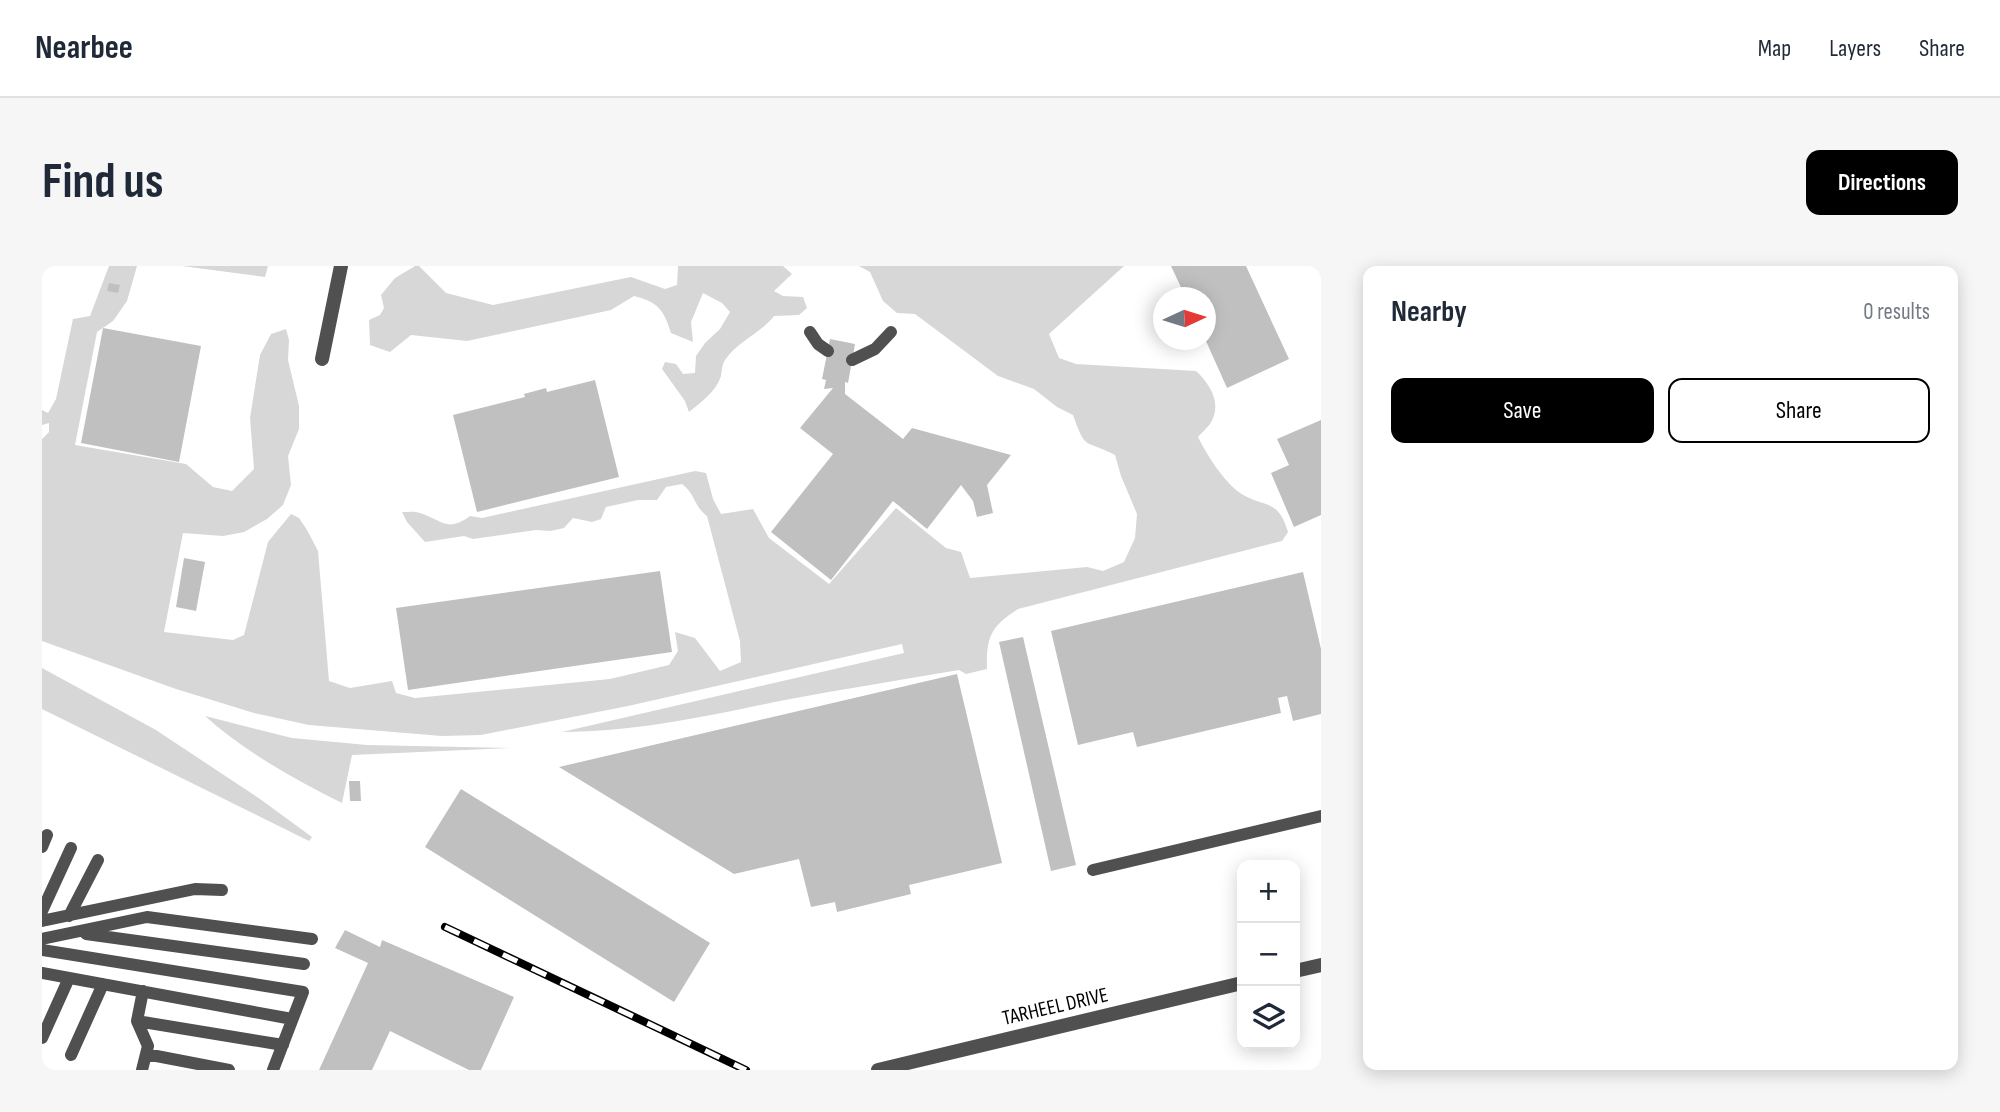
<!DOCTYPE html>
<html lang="en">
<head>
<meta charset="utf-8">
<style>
  body { margin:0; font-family:"Sofia Sans Condensed",sans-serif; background:#f6f6f7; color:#1f2937 }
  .controls { position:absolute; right:21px; bottom:21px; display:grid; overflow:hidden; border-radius:14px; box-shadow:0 4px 18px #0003 }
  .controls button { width:63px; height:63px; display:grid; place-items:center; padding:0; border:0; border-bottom:2px solid #e0e1e3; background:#fff; color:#1f2937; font:35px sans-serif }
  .compass { position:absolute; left:1111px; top:21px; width:63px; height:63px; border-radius:50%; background:#fff; box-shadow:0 4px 18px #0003; rotate:86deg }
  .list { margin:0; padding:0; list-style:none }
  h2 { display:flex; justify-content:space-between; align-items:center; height:91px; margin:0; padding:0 28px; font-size:30px }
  h2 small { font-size:23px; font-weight:400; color:#747a83 }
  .actions { display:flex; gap:14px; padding:21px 28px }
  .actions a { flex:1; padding:16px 0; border:2px solid #000; border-radius:14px; text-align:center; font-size:24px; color:#000 }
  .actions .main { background:#000; color:#fff }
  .icon { flex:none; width:38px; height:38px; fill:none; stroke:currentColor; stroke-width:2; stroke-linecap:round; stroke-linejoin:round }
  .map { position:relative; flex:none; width:1279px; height:804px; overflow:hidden; border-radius:14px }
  header { display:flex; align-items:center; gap:42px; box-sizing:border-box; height:98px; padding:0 35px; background:#fff; border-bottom:2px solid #e0e1e3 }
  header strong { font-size:33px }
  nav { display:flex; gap:38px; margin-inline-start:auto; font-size:24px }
  .intro { display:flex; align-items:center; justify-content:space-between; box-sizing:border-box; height:168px; padding:0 42px }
  h1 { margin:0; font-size:49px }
  .button { padding:18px 32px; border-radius:14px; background:#000; color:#fff; font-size:24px; font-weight:700 }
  main { display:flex; gap:42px; padding:0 42px }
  aside { flex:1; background:#fff; border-radius:14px; box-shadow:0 4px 18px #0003 }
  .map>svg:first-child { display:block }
  .green { fill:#d7d7d7 }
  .building { fill:#c0c0c0 }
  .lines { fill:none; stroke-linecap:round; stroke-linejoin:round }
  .lane { stroke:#505050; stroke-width:12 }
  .street { stroke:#505050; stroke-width:14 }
  .rail-casing { stroke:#000; stroke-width:8 }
  .rail { stroke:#fff; stroke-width:5; stroke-dasharray:16; stroke-linecap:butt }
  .labels { text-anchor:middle; stroke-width:6; stroke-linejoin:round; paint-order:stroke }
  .street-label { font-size:21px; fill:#000; stroke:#fff }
</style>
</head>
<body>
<header>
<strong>Nearbee</strong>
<nav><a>Map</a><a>Layers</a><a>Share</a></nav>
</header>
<div class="intro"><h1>Find us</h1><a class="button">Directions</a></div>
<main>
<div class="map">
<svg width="1279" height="804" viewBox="0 0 1279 804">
  <rect width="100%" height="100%" fill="#fff"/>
  <path class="green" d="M67,0H95L85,35L71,55L55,66L33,179L144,198L171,221L190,225L212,203L208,152L218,89L229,68L244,63L247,74L246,94L257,140V163L246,190L249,219L241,239L225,253L202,266L181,270L141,267L122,366L191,374L202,369L226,276L249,248L257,252L265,264L276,285L287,415L308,422L350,415L354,427L373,432L568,413L627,399L636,385L633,366L653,372L678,405L699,396L698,375L665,250C651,239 654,229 640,218L624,221L615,234H596L564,241L559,253L550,256L531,252L522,262L508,265L494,264L431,273L422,270L383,276L365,256L360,246C366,246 373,245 378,247C400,254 405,267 428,250L440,252L653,205L664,207L671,233L679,248L711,243L727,272L787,318L854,242L904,282L919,286L928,312L1045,301L1061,305L1082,296L1093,272L1095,248L1079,210L1073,189C1043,173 1044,186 1031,149L1015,141L992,123L956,110L873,48L855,47L841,35L828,6L817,0H1082L1007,68L1017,92L1034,98L1154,105C1168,118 1181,138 1168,158C1165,162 1160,166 1156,171C1165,189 1179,211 1194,224C1220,244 1235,229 1246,266L1240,275L976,343C949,360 944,371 945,403L924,408L917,404C859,414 801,423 743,434C669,449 596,466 520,466L862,387L860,378L586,440L439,469L400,470L267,459L212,447L134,423L0,375V173L7,166V157L0,159V144L6,147L14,133L31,53L48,50Z
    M140,0H226L223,11Z
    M373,0H377L404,27L451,39L589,11L623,23L635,19L636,0H741L750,8L732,25L741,30L761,31L765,42L757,49L732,50C719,67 695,76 683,94C680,98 680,105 679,110C674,126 659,136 647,146L643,135L620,103L623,96L634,98L641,108L653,107L654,90L663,77L678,63L688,46L680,37L661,27L649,56L651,76L629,67C622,44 616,36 592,30L569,44L425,75L369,69L348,86L328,79L327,54L338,49L342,42L339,29L353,12Z
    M0,402L114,464L218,533L270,571L267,575L0,443Z
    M163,450L250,472L325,479L469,482L310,489L300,537C252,513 203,486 163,450Z"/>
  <path class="building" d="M1129,0H1204L1247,93L1185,122L1164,75V32H1144Z
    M67,17L78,19L76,27L65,25Z
    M61,62L159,80L137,196L39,177Z
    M788,73L813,78L806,117L803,116V128L861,173L870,162L969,189L945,219L951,247L935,251L931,235L919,219L885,263L851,235L789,314L729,266L791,188L758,162L791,122L782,123L784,114L780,113Z
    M553,114L577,211L435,246L411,149L483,131L482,128L504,122L505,126Z
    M1279,154V249L1252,261L1229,207L1247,199L1235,173Z
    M142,292L163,296L154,345L134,341Z
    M618,305L630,386L366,424L354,342Z
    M1261,306L1279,383V448L1251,455L1245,430L1236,432L1239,447L1095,481L1091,466L1036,479L1009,365Z
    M981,371L1034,599L1009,605L957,376Z
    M915,408L960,597L867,619L869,628L795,646L793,636L769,641L757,593L692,608L517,501Z
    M307,515H318L319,535H308Z
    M419,523L668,677L632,736L383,581Z
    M303,664L338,681L340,674L472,731L439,804H427L348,765L330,804H277L326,697L293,682Z"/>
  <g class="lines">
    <path class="lane" d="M768,66L776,78L786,85
      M810,94L833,83L849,66
      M0,581L5,569
      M1051,604L1279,550
      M0,645L29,582
      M27,650L56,594
      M0,655L153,623L180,624
      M44,668L262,698
      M0,673L105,651L270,673
      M0,684L261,726L231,804
      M0,707L250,753
      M95,755L241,779
      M0,772L27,712
      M104,788L187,804
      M29,789L61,718
      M100,804L106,780L95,755L101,725"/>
    <path class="street" d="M280,93L299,0
      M1253,705L1279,699
      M836,804L1200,717"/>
    <defs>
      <path id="rail" d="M403,661L704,804"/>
    </defs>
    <use href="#rail" class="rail-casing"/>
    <use href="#rail" class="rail"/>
  </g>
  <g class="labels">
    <g class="street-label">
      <text transform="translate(1013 740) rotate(-13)" y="7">TARHEEL DRIVE</text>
    </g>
  </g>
</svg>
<div class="controls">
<button>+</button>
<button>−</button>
<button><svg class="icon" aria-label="layers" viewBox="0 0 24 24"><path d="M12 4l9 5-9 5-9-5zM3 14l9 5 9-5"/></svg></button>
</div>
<svg class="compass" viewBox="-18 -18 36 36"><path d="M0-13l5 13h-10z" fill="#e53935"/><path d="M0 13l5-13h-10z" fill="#747a83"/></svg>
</div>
<aside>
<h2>Nearby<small>0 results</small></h2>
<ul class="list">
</ul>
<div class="actions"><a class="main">Save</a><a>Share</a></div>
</aside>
</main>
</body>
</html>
